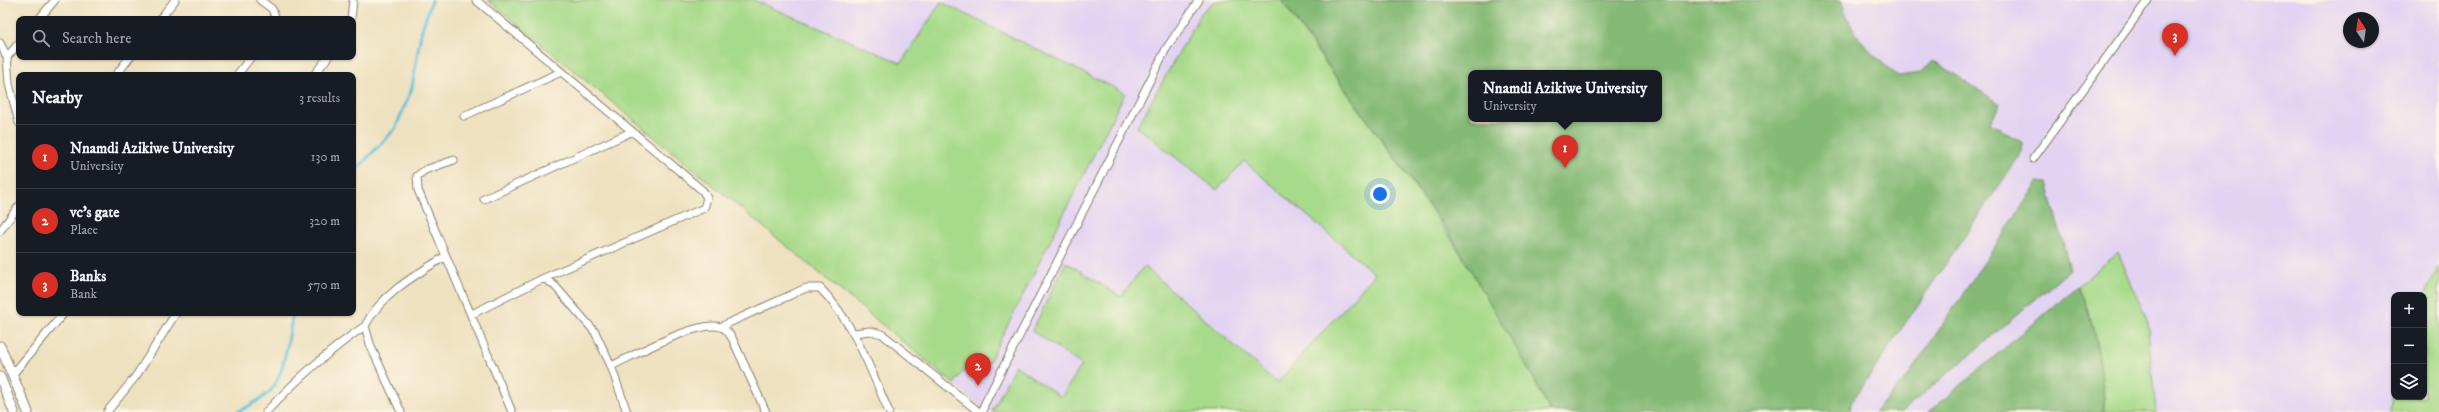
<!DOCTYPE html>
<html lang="en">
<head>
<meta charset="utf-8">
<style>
  body { margin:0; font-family:"IM FELL DW Pica",serif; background:#20242c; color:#f1f3f6 }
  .controls { position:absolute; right:12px; bottom:12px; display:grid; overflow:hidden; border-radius:8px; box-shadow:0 1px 3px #0004 }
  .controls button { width:36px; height:36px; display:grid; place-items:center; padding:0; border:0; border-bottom:1px solid #363941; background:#171b24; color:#f1f3f6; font:20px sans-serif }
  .compass { position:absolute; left:2343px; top:12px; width:36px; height:36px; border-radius:50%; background:#171b24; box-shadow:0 1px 3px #0004; rotate:347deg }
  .you { position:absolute; left:1380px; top:194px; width:14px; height:14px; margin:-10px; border:3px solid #fff; border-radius:50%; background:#1a73e8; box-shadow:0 0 0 6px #1a73e833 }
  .badge { display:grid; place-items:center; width:26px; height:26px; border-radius:50%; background:#d93025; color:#fff; font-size:13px; font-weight:700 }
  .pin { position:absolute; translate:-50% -33px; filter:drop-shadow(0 1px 2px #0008) }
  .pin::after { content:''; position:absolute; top:21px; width:14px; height:12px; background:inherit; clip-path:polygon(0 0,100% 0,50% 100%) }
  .popup { position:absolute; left:1468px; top:70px; width:194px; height:52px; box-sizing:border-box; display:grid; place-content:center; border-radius:8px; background:#171b24; filter:drop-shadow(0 1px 3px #0005); font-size:13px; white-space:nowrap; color:#9ea1a6 }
  .popup b { font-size:15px; color:#f1f3f6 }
  .popup::after { content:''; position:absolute; left:50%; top:100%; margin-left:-8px; border:8px solid transparent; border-top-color:#171b24 }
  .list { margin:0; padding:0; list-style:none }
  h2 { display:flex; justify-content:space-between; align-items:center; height:52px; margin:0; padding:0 16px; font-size:17px }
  h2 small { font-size:13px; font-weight:400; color:#9ea1a6 }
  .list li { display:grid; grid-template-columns:26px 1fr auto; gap:12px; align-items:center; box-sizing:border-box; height:64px; padding:0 16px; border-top:1px solid #363941 }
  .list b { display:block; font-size:15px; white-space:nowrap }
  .list p { margin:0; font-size:13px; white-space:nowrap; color:#9ea1a6 }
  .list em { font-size:13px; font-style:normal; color:#9ea1a6 }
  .icon { flex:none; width:22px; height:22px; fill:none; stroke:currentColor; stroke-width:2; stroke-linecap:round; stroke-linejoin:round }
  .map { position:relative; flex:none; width:2439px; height:412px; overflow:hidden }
  .search { position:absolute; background:#171b24; box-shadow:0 1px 3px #0004; left:16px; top:16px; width:340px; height:44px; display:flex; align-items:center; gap:10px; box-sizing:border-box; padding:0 14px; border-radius:8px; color:#9ea1a6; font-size:15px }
  .panel { position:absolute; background:#171b24; box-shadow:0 1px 3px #0004; left:16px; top:72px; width:340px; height:244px; border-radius:8px }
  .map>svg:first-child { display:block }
  .built { fill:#e3d3f2; fill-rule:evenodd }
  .green { fill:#a7da8a; stroke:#627b53 }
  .forest { fill:#85ba76; stroke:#506b49; fill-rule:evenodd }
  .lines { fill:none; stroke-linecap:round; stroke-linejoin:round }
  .stream { stroke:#5dbfdb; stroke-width:3 }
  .minor-casing { stroke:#857e6e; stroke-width:9 }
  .tertiary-casing { stroke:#857e6e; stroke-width:11 }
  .minor { stroke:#fff; stroke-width:7 }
  .tertiary { stroke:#fff; stroke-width:9 }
</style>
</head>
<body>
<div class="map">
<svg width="2439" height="412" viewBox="0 0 2439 412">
  <rect width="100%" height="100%" fill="#fcf5e5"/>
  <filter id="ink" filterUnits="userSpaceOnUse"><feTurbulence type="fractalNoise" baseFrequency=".025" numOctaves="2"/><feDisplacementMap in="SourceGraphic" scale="8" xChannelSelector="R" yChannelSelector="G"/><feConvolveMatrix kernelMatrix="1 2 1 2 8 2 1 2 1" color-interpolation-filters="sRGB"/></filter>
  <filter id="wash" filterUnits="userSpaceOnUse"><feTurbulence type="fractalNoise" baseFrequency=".012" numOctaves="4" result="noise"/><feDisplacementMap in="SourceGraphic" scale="16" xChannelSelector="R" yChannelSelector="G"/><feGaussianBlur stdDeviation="0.9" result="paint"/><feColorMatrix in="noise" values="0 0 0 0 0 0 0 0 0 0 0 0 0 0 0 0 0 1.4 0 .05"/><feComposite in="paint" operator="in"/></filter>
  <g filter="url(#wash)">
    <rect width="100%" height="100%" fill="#eee1c0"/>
    <path class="built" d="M488,0H2439V412H987ZM2349,18H2373V42H2349ZM1471,73H1659V119H1471ZM2394,295H2424V397H2394Z"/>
    <path class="green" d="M488,0H754L901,63L941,2L1125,93L979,382L963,371L954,384Z
      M1223,0H1281C1374,135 1481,262 1550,412H992L1015,365L1061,397L1082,365L1032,331L1066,262L1121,297L1144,266L1277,383L1375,274L1244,161L1217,190L1137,127L1201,13L1213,2Z
      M2118,252L2147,320L2156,412H2105C2102,369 2096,325 2078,286Z
      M2439,266V412H2391L2394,378V397H2424V297Z"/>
    <path class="forest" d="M1281,0H1841C1850,32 1872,56 1898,76L1921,73L1933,60L2000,104L1990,123L2023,143L2022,152L1851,403L1850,412H1550L1536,382L1447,230ZM1471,73H1659V119H1471Z
      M2038,182L2047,183L2070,270L1902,412H1874L1906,379Z
      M2078,286C2096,325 2102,369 2105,412H1929Z"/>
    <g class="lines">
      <path class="stream" d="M353,173L395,129L412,88L421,32L432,0
        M238,412C248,406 259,401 267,394C284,382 289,334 293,313"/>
    </g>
  </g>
  <g filter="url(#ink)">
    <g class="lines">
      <defs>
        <path id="minor" d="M260,0L272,9L276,19
          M39,19L55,0
          M160,19L175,0
          M351,19L353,0
          M0,43L7,57L9,84L19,123
          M7,57L19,43
          M116,75L130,57
          M237,75L251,57
          M314,75L328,57
          M464,116L561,72
          M2033,159L2148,0
          M454,160L425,170L417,176L418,190L512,412
          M484,199L631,132
          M0,231L19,206
          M544,278L555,286L595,332L611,366L627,412
          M472,314L544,278L704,208L707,198L703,191L476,0
          M720,327L806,288H820C854,323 870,368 889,412
          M854,333L870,331L882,334L979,412
          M611,366C635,355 697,320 721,327C727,329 729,334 732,338L766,412
          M12,375L64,313
          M107,412L136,376L176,313
          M266,412C296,380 328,351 365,326
          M401,412L371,347L365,326C380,295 417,274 446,256
          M983,412L984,405L1166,49L1199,0"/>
        <path id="tertiary" d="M0,346L28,412
          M0,377L14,412"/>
      </defs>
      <use href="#minor" class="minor-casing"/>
      <use href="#tertiary" class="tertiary-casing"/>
      <use href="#minor" class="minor"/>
      <use href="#tertiary" class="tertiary"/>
    </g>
  </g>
</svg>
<div class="controls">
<button>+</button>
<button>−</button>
<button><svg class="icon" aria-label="layers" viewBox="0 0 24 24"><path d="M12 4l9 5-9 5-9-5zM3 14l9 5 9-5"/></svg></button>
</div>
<svg class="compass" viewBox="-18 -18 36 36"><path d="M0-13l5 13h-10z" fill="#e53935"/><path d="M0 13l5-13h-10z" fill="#9ea1a6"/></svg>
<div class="you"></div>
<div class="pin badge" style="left:1565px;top:168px">1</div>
<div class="popup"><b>Nnamdi Azikiwe University</b>University</div>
<div class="pin badge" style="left:978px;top:386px">2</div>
<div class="pin badge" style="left:2175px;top:56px">3</div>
<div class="search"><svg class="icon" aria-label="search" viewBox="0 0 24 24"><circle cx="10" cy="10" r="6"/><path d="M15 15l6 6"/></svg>Search here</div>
<section class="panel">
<h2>Nearby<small>3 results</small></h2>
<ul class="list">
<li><span class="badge">1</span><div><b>Nnamdi Azikiwe University</b><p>University</p></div><em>130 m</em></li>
<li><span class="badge">2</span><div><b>vc's gate</b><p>Place</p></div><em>320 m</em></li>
<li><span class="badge">3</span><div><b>Banks</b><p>Bank</p></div><em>570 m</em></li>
</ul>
</section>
</div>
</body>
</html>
